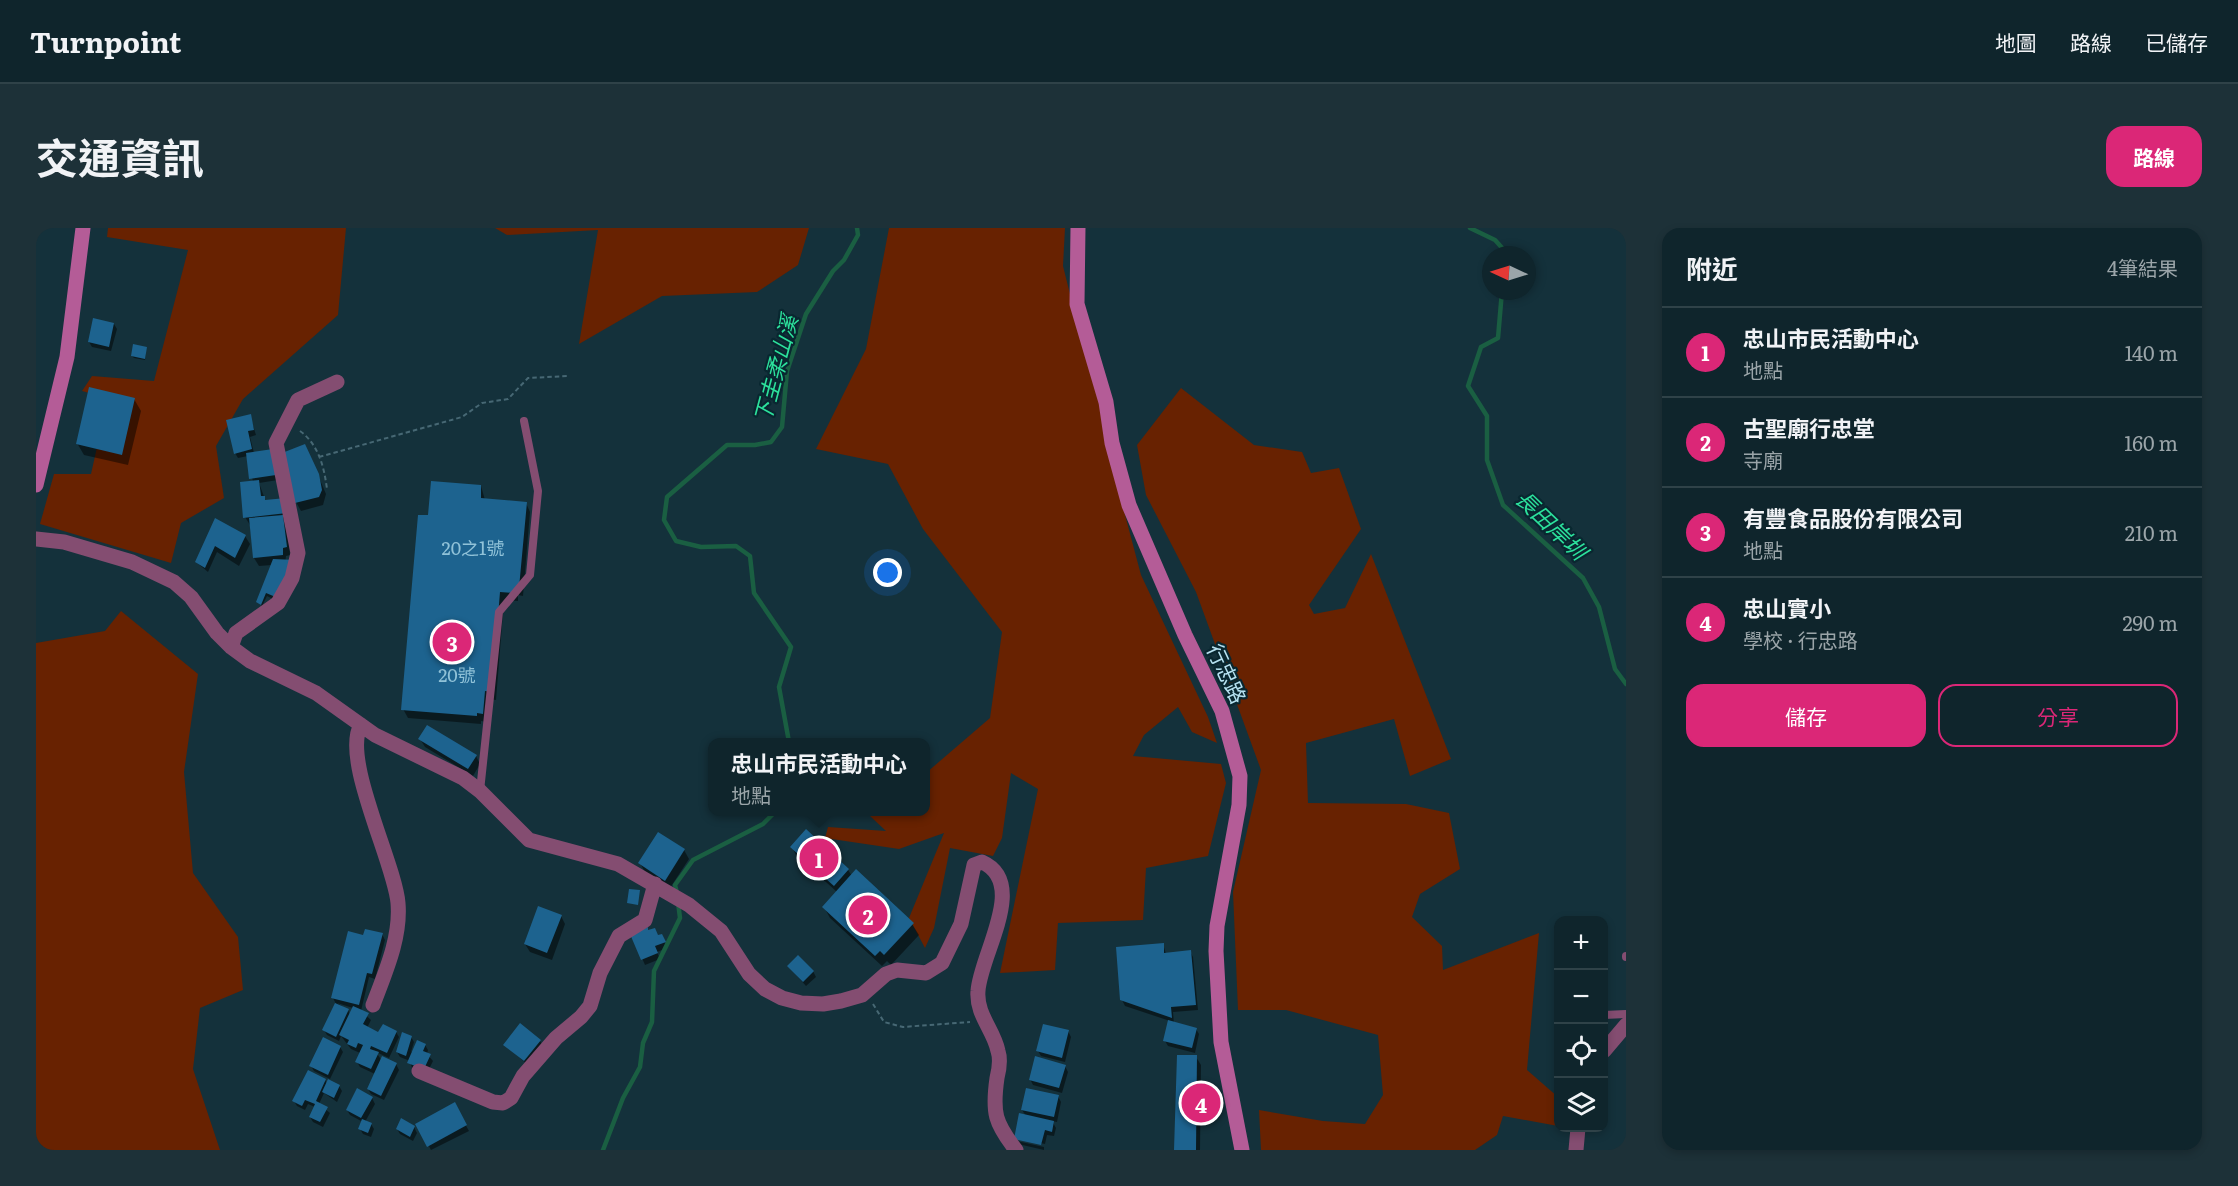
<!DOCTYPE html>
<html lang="zh-TW">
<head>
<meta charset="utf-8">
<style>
  body { margin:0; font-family:Literata,"Noto Sans TC",serif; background:#1d3138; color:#f1f3f6 }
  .controls { position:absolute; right:18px; bottom:18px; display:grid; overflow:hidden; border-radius:12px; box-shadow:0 3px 9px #0003 }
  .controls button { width:54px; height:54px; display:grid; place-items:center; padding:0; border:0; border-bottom:2px solid #2f4248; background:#0f252c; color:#f1f3f6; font:30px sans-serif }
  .compass { position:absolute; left:1446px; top:18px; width:54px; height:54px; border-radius:50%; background:#0f252c; box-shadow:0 3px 9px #0003; rotate:274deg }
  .you { position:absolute; left:852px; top:345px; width:21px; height:21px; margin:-15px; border:4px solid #fff; border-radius:50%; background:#1a73e8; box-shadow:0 0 0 9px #1a73e833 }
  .badge { display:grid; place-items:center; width:39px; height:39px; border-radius:50%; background:#db2777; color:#fff; font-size:20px; font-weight:700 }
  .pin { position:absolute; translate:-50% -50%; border:3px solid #fff; box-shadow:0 2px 6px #0006 }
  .popup { position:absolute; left:672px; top:510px; width:222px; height:78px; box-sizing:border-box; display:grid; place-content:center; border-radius:12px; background:#0f252c; filter:drop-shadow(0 2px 4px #0005); font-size:20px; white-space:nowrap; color:#9ba5a9 }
  .popup b { font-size:22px; color:#f1f3f6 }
  .popup::after { content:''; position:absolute; left:50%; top:100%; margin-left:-12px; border:12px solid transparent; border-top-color:#0f252c }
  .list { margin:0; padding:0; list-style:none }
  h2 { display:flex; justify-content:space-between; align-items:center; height:78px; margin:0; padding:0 24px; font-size:26px }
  h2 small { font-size:20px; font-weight:400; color:#9ba5a9 }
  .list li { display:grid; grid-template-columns:39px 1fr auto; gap:18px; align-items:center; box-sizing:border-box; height:90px; padding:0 24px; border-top:2px solid #2f4248 }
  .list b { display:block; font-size:22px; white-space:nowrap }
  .list p { margin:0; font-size:20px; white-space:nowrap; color:#9ba5a9 }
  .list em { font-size:20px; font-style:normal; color:#9ba5a9 }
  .actions { display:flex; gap:12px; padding:18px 24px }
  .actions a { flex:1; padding:14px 0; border:2px solid #db2777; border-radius:18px; text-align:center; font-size:21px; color:#db2777 }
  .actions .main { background:#db2777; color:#fff }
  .icon { flex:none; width:33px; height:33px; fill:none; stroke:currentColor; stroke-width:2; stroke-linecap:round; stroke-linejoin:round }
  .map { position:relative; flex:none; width:1590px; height:922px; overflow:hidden; border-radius:18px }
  header { display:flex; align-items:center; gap:36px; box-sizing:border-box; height:84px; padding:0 30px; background:#0f252c; border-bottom:2px solid #2f4248 }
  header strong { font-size:28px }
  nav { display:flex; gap:33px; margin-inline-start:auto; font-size:21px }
  .intro { display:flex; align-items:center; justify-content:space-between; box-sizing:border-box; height:144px; padding:0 36px }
  h1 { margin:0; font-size:42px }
  .button { padding:15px 27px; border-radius:18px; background:#db2777; color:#fff; font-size:21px; font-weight:700 }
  main { display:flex; gap:36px; padding:0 36px }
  aside { flex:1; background:#0f252c; border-radius:18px; box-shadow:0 3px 9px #0003 }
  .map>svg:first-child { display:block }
  .green { fill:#682201 }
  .shadow { fill:#0007; fill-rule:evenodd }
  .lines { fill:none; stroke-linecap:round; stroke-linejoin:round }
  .stream { stroke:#1a5f42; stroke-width:4.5 }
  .building { fill:#1d638f }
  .path { stroke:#476874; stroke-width:2; stroke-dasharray:4.5 3; stroke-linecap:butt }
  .lane { stroke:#844d71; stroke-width:8 }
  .street { stroke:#844d71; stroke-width:15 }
  .secondary { stroke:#b45c97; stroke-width:15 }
  .labels { text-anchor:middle; stroke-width:4.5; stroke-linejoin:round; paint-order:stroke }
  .number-label { font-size:18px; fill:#90c2d8 }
  .street-label { font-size:21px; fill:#b7e2f1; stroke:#092730 }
  .water-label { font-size:22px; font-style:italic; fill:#2ce19c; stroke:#092730 }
</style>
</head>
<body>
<header>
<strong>Turnpoint</strong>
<nav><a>地圖</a><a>路線</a><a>已儲存</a></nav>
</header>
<div class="intro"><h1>交通資訊</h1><a class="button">路線</a></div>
<main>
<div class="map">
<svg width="1590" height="922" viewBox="0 0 1590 922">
  <rect width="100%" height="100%" fill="#14313b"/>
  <path class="green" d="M72,0H310L302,87L207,171L180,218L188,270L145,295L135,335L4,296L18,246H55L72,170L46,163L56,148L118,153L152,22L71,9Z
    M459,0H773L762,37L721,64L626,68L543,116L562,2L471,7Z
    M853,0H1029L1027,38L1036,74L1069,159L1079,249L1105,347L1172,489L1181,515L1156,504L1142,479L1108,507L1097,528L1185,536L1190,555L1172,628L1110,640L1107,692L1022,695L1019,742L964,745L1002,561L975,545L966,610L957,628L914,620L898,700L889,720L873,690L908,605L863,621L789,610L792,599L850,603L833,587L838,584H890V545L954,490L966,404L887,301L852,236L780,221L830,121Z
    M1145,160L1218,217L1266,224L1275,245L1303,240L1325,301L1273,377L1278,386L1309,380L1335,326L1415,531L1374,548L1358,491L1270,515L1272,575L1370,576L1413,585L1424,641L1384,666L1376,689L1406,718L1407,742L1503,705L1491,842L1522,869V898L1467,888L1461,907L1439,922H1225L1223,882L1287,893L1329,896L1347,867L1342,807L1250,782H1202L1197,664L1225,542L1160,364L1110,267L1101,217Z
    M85,383L162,446L148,544L157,645L202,709L207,762L164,780L157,841L184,922H0V415L69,403Z"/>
  <path class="shadow" d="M78,96L81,101L75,123L56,119L53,114Z
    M110,121L109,132L98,130L96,128Z
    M98,171L105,183L92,237L48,227L41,215Z
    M214,188L220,207L214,209L218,225L236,223L242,252L223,255L230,274L249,272L254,327L250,328L245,375L231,368L226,378L222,374L236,337L223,338L218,330L214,297L209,289L217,254L212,228L202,230L199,225Z
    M273,226L290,266L287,277L265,283L260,274Z
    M445,258L449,272L490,275L494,284L487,368L482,367V373L468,372L460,472L453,471L451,494L445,493V496L372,490L367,481L393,289Z
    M180,292L209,308L214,316L203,338L181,324L172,344L160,334Z
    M384,511L440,528L444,536L437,548L389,519Z
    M756,619L812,642L816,648L876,696L883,707L855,737L851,733L846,738L794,690L788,679L801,664L760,627Z
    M648,622L653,631L634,660L609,644L604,635Z
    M525,688L529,696L516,732L494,724L489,716Z
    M613,704L628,713L631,720L621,724L624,731L609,737L596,707Z
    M346,706L349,712L339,751L333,749L325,783L335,792L331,800L343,806L360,804L363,809L353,830L340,824L346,833L360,836L363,842L348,872L335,866L332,861L339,846L324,839L321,834L324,825L315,821L305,808L303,813L291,807L288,802L300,776L297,770L328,709ZM301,775L317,780L314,787L312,782Z
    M1127,716L1130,726L1154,723L1157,729L1162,782L1137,784L1138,796L1160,801L1163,806L1159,825L1132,818L1129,813L1134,793L1089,778L1086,772Z
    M753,739L777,743L780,749L770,758Z
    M1032,803L1035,809L1029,834L1005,828L1002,823Z
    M375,809L378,814L375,824L389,817L392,822L391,826L397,833L391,845L376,840L374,833L364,829L361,824Z
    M504,813L507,818L492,837L469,817Z
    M304,819L307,824L294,851L278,843L275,838Z
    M1160,829L1165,837L1164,922H1140Z
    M1029,838L1032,844L1026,865L997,857L994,851Z
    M289,852L291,856L303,858L306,863L301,874L288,865L283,876L294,885L287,899L277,894L274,889L279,879L272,876L269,882L261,878L258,873Z
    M1022,868L1025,874L1021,894L1016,893L1020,900L1018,908L1011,907L1009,916L981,910V913L1008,919V922L982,916L979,911L990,888L986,882Z
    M336,870L339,876L329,894L335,896L338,901L335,909L327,906L324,901L327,894L314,887L311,882Z
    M418,876L433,903L395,922L381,896Z
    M378,899L381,905L377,913L364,906L361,901Z"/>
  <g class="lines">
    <path class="stream" d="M1434,0L1459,12L1468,22L1467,27
      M1466,63L1462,110L1445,119L1432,158L1451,188V232L1467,277L1547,350L1563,379L1579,441L1590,456
      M753,514L743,459L755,419L718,365L714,328L700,318L665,319L640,313L628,292L631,269L691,217H719L735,214L746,199L751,143L770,86L797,43L808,32L822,7L821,0
      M641,665L639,657L657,632L727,596L739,584
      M567,922L587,870L604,839L607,815L616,794L618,743L644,690L642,674"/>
  </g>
  <path class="building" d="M57,90L78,95L73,119L52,114Z
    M97,116L111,119L109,131L95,128Z
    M53,159L99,170L86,227L40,216Z
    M215,186L218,202L212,203L216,221L198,226L190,192Z
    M269,216L283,246L286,262L283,269L259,275L246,225Z
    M237,221L240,247L213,251L210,225Z
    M223,252L225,268H229V272L250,270L251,285L207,290L204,254Z
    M395,253L445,257V270L491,274L483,360H478V365L464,364L456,464L449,463L447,486L441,485V488L365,482L382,287H392Z
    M247,287L251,319L247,320V327L217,330L213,290Z
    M179,290L210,307L199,330L179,318L169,340L159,334Z
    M237,331L260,332L242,370L230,365L225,377L220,374Z
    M391,497L441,527L432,541L382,511Z
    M770,601L813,641L798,658L754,619Z
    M622,604L649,621L629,653L602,635Z
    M820,641L878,695L848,727L844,723L839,728L786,679Z
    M593,661L604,662L602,677L591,675Z
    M502,678L526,687L511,725L488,716Z
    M612,699V702L619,700L622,707L626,706L630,714L619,718L622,725L605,732L594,706Z
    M329,701L347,705L336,746L331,745L323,777L295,770L312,703L327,707Z
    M1128,715V725L1155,722L1160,777L1135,779L1136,790L1084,772L1080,719Z
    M762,727L778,743L767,754L751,738Z
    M299,775L313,781L300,809L286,802Z
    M317,778L333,785L327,796L342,804L347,796L361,803L351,825L335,818L334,821L343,824L335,841L319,834L327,817L322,815L320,820L311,816L313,812L303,807Z
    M1132,792L1161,800L1156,820L1127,813Z
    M484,795L505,812L488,833L467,817Z
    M1007,796L1033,802L1026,830L1000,823Z
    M366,804L376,808L370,828L360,824Z
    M287,809L305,818L292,847L273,838Z
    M381,812L390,816L387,823L395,826L388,841L371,835Z
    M1141,827H1161L1160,922H1138Z
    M346,828L361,835L345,868L331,861Z
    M999,828L1030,837L1023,860L993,852Z
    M272,842L290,851L280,873L292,879L284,894L273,889L279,876L269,872L266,878L256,873Z
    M292,851L304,857L298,870L286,864Z
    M321,860L337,869L325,890L310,882Z
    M990,860L1023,867L1018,889L985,882Z
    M419,874L431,897L391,919L379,896Z
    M983,885L1018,893L1016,904L1009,902L1005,917L978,911Z
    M365,890L379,898L374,909L360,901Z
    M326,891L336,895L332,905L322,901Z"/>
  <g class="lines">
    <path class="path" d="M264,203C283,217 288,239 291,261
      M283,229L426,189L446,175L472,171L492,150L533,148
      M837,776L848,794L867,799L934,794"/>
    <path class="lane" d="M444,563L463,384L494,347L502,263L488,193
      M1590,728V729
      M1568,787L1590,786"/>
    <path class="street" d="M0,311L28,314L96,334L138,354L155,369L181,405L195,419L214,433L280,465L339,507L427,550L444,563L493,612L582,636L653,677L685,703L713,746L729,761L746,770L765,775L787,776L805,773L826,767L850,746L861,742L890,745L906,735L925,696L938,637L946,634C993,655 944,727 942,763C940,787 958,802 962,823C965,832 963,842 961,850C956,885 959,895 980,922
      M195,419L200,405L242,375L256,350L262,325L240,215L262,172L301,154
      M325,497C305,530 359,636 362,675C365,710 349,745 337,777
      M1568,823L1590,797
      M383,843L457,874L467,875L475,870L487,848L520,810L545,789L554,778L564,745L583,708L609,692L619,656
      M1540,922L1542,900"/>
    <path class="secondary" d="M1042,0L1041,76L1070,174L1076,215L1093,277L1149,407L1186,483L1204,548L1203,577L1181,698L1180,723L1185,814L1206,922
      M0,257L31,129L47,0"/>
  </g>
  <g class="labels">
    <g class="number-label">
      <text x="437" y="327">20之1號</text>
      <text x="421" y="454">20號</text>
    </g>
    <g class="street-label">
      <text transform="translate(1190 446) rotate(65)" y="7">行忠路</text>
    </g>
    <g class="water-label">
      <text transform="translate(740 141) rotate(-75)" y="8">下圭柔山溪</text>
      <text transform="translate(1515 297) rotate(44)" y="8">長田岸圳</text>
    </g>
  </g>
</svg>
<div class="controls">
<button>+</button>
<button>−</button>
<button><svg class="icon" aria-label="locate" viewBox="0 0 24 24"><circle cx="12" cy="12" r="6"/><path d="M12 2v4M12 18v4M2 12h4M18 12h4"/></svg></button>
<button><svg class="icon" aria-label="layers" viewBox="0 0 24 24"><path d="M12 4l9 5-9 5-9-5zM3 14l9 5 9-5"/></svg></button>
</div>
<svg class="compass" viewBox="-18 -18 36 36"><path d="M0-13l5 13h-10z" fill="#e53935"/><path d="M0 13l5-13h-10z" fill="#9ba5a9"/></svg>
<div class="you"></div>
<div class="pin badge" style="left:783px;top:630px">1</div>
<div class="popup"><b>忠山市民活動中心</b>地點</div>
<div class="pin badge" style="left:832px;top:687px">2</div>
<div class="pin badge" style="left:416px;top:414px">3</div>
<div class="pin badge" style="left:1165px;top:875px">4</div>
</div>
<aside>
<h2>附近<small>4筆結果</small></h2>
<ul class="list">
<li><span class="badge">1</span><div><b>忠山市民活動中心</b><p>地點</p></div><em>140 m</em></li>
<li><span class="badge">2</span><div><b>古聖廟行忠堂</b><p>寺廟</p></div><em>160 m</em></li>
<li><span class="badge">3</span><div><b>有豐食品股份有限公司</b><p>地點</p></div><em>210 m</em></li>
<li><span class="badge">4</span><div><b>忠山實小</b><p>學校 · 行忠路</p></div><em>290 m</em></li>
</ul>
<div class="actions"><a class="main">儲存</a><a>分享</a></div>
</aside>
</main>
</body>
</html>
